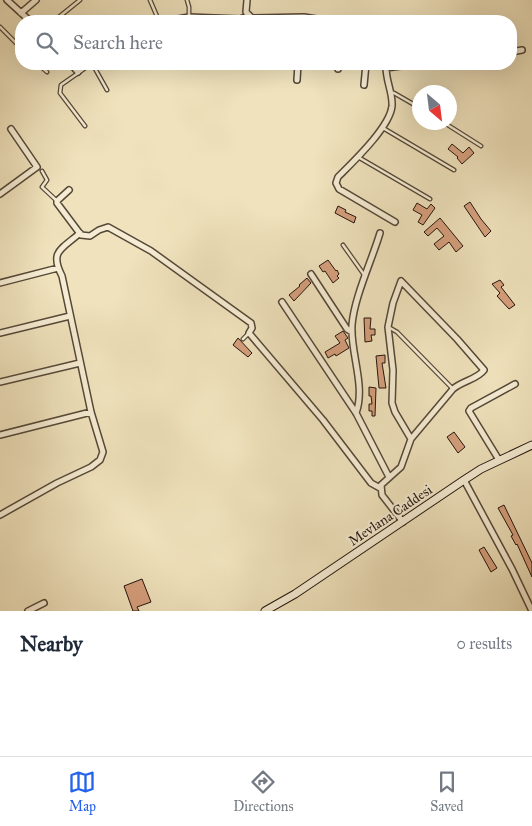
<!DOCTYPE html>
<html lang="en">
<head>
<meta charset="utf-8">
<style>
  body { margin:0; font-family:"IM FELL Great Primer",serif; background:#f2f2f3; color:#1f2937 }
  .compass { position:absolute; left:412px; top:85px; width:45px; height:45px; border-radius:50%; background:#fff; box-shadow:0 5px 20px #0002; rotate:152deg }
  .list { margin:0; padding:0; list-style:none }
  h2 { display:flex; justify-content:space-between; align-items:center; height:65px; margin:0; padding:0 20px; font-size:21px }
  h2 small { font-size:16px; font-weight:400; color:#747a83 }
  .icon { flex:none; width:28px; height:28px; fill:none; stroke:currentColor; stroke-width:2; stroke-linecap:round; stroke-linejoin:round }
  .map { position:relative; flex:none; width:532px; height:611px; overflow:hidden }
  .search { position:absolute; background:#fff; box-shadow:0 5px 20px #0002; left:15px; right:15px; top:15px; height:55px; display:flex; align-items:center; gap:12px; box-sizing:border-box; padding:0 18px; border-radius:20px; color:#747a83; font-size:19px }
  .sheet { height:145px; background:#fff }
  nav { display:flex; justify-content:space-around; align-items:center; box-sizing:border-box; height:70px; border-top:1px solid #e0e1e3; background:#fff; font-size:14px; color:#747a83 }
  nav a { display:grid; justify-items:center; gap:2px }
  nav .on { color:#2563eb }
  .map>svg:first-child { display:block }
  .building { fill:#d69f7d; stroke:#22140c }
  .lines { fill:none; stroke-linecap:round; stroke-linejoin:round }
  .lane-casing { stroke:#554838; stroke-width:5 }
  .street-casing { stroke:#554838; stroke-width:8 }
  .secondary-casing { stroke:#22140c; stroke-width:9 }
  .lane { stroke:#f5ecd3; stroke-width:2.5 }
  .street { stroke:#f5ecd3; stroke-width:5 }
  .secondary { stroke:#f5ecd3; stroke-width:7 }
  .labels { text-anchor:middle; stroke-width:4; stroke-linejoin:round; paint-order:stroke }
  .street-label { font-size:14px; fill:#22140c; stroke:#f5ecd3 }
</style>
</head>
<body>
<div class="map">
<svg width="532" height="611" viewBox="0 0 532 611">
  <rect width="100%" height="100%" fill="#efe2bc"/>
  <filter id="stains"><feTurbulence type="fractalNoise" baseFrequency=".004" numOctaves="4"/><feColorMatrix values="0 0 0 0 .2 0 0 0 0 .09 0 0 0 0 .02 0 0 0 .5 -.17"/></filter>
  <radialGradient id="worn" r=".72"><stop offset=".6" stop-color="#630" stop-opacity="0"/><stop offset="1" stop-color="#630" stop-opacity=".3"/></radialGradient>
  <path class="building" d="M452,144L463,153L469,147L474,153L462,164L457,158L458,157L448,149Z
    M470,202L481,219L491,231L485,237L464,206Z
    M417,203L427,209L431,204L435,208L423,225L418,222L422,215L413,210Z
    M338,206L346,210L345,212L356,217L354,223L335,213Z
    M440,218L463,246L456,252L449,242L439,250L434,244L444,236L437,228L428,236L424,232Z
    M328,260L336,271L337,270L339,274L337,276L339,278L333,283L325,271L323,272L319,266Z
    M307,278L311,283L294,301L289,295L300,286L299,285Z
    M500,280L504,285L501,287L515,305L509,309L497,296L500,293L492,284Z
    M364,318H371L370,329H375V335H371L372,341L365,342Z
    M343,331L348,338L345,340L349,348L336,356L335,354L328,358L325,352L340,343L335,336Z
    M238,338L252,353L248,357L233,345Z
    M385,355V363H382L386,388H379L376,356Z
    M369,387L376,388L375,416H372V411H369V404H372L371,396H369Z
    M454,432L465,447L458,453L447,437Z
    M504,505L532,563V577L517,544L516,545L511,536L513,535L498,508Z
    M484,547L497,568L491,572L479,550Z
    M142,579L151,602L137,607L139,611H133L124,586Z"/>
  <g class="lines">
    <defs>
      <path id="lane" d="M150,0L159,21
        M187,0L189,7V17
        M54,21L80,0
        M0,27L21,48
        M38,64L47,72
        M390,93H394L420,108
        M443,122L481,146
        M85,126L60,93L61,85L91,64L93,65L107,90
        M383,128L454,170
        M358,157L430,199
        M42,171L47,180L42,187L57,201
        M343,245L365,276
        M390,328L397,332L452,388
        M243,339L248,334"/>
      <path id="street" d="M7,0L30,21
        M247,0L246,12L252,18L304,17L329,21
        M21,13L36,0
        M167,21L189,17L240,19L248,16
        M511,52L522,50
        M71,64L78,72
        M386,64C385,80 393,92 392,106C390,127 353,162 338,177L336,183L339,189L395,222
        M386,68L416,64
        M338,69V64
        M297,80L298,64
        M364,85L366,64
        M69,190L57,201V203L81,235L90,236L99,230L108,227L151,251L251,323L252,328L249,333L323,420L371,483L380,488
        M0,194L37,167L11,129
        M311,274L347,329L352,332
        M0,283L58,268
        M282,302L356,413L389,477
        M0,333L70,316
        M0,382L80,363
        M356,413C366,386 350,352 352,325C354,298 372,260 380,233
        M0,435L91,412
        M499,460L469,411L471,408L515,384
        M464,480L512,569L532,611
        M0,515L57,483L91,467L100,460L103,452L91,412L62,276C49,251 62,249 80,233
        M403,522L382,495L381,485L401,467L411,439L453,389C462,381 478,379 484,370L457,339L401,281L393,303L388,327L393,370L392,403L395,412L411,439
        M28,611L44,603"/>
      <path id="secondary" d="M265,611L295,594L464,480L481,469L532,445"/>
    </defs>
    <use href="#lane" class="lane-casing"/>
    <use href="#street" class="street-casing"/>
    <use href="#secondary" class="secondary-casing"/>
    <use href="#lane" class="lane"/>
    <use href="#street" class="street"/>
    <use href="#secondary" class="secondary"/>
  </g>
  <g class="labels">
    <g class="street-label">
      <text transform="translate(390 515) rotate(-34)" y="5">Mevlana Caddesi</text>
    </g>
  </g>
  <rect width="100%" height="100%" filter="url(#stains)"/>
  <rect width="100%" height="100%" fill="url(#worn)"/>
</svg>
<svg class="compass" viewBox="-18 -18 36 36"><path d="M0-13l5 13h-10z" fill="#e53935"/><path d="M0 13l5-13h-10z" fill="#747a83"/></svg>
<div class="search"><svg class="icon" aria-label="search" viewBox="0 0 24 24"><circle cx="10" cy="10" r="6"/><path d="M15 15l6 6"/></svg>Search here</div>
</div>
<section class="sheet">
<h2>Nearby<small>0 results</small></h2>
<ul class="list">
</ul>
</section>
<nav>
<a class="on"><svg class="icon" aria-label="map" viewBox="0 0 24 24"><path d="M3 6l6-2 6 2 6-2v14l-6 2-6-2-6 2zM9 4v14M15 6v14"/></svg>Map</a>
<a><svg class="icon" aria-label="directions" viewBox="0 0 24 24"><path d="M12 3l9 9-9 9-9-9zM9 14v-3h6M13 9l2 2-2 2"/></svg>Directions</a>
<a><svg class="icon" aria-label="saved" viewBox="0 0 24 24"><path d="M7 4h10v16l-5-4-5 4z"/></svg>Saved</a>
</nav>
</body>
</html>
